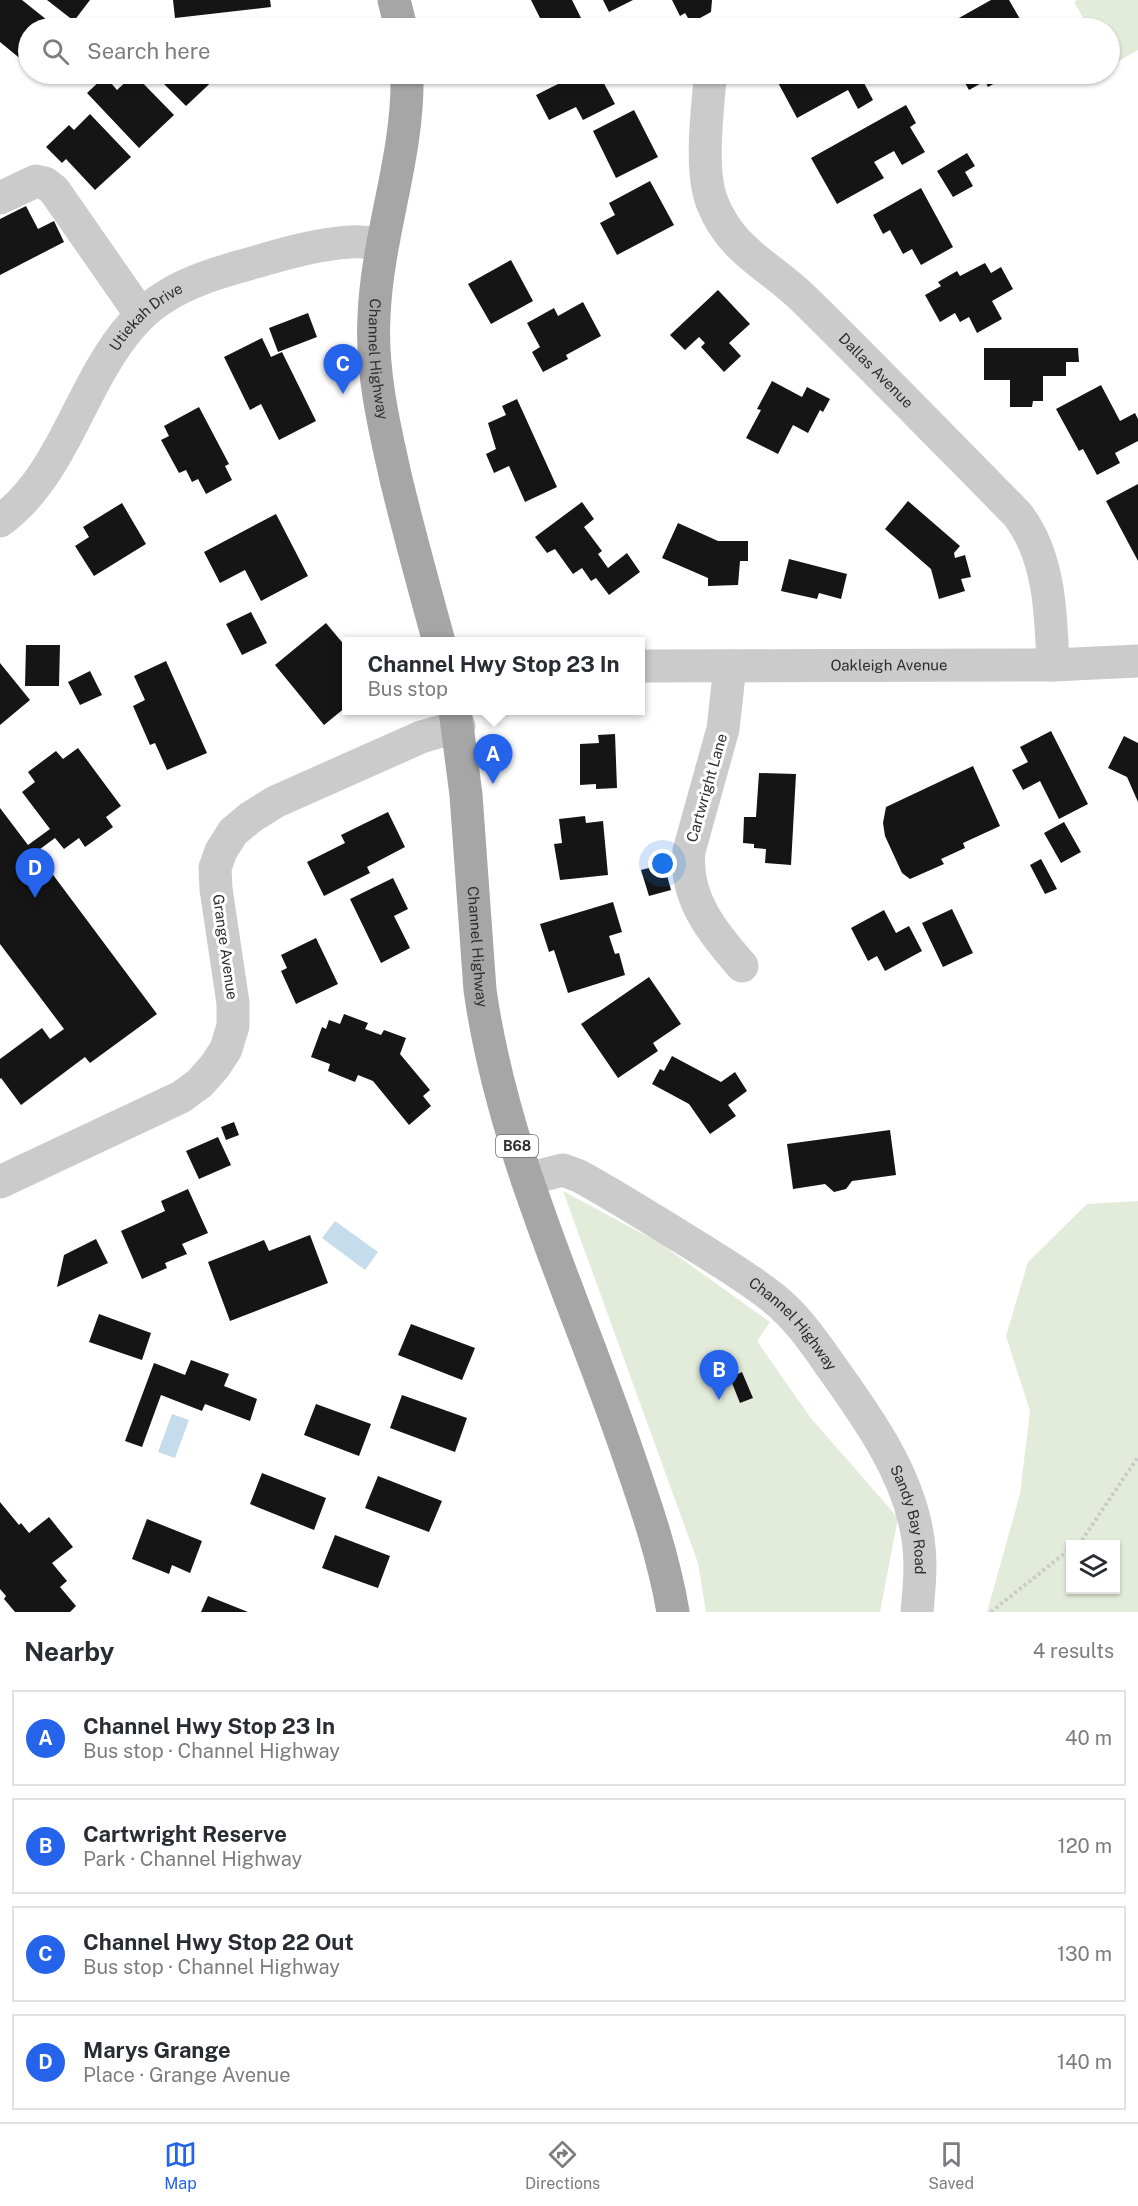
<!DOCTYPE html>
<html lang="en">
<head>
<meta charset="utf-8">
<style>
  body { margin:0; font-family:"Public Sans",sans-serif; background:#f2f2f3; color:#2b2b33 }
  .controls { position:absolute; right:18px; bottom:18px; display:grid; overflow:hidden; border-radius:0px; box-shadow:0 2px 4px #0004 }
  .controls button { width:54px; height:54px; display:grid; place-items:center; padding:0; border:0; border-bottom:2px solid #e1e1e2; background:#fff; color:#2b2b33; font:30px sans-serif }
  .you { position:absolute; left:663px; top:864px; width:21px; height:21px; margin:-15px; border:4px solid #fff; border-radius:50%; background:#1a73e8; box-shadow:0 0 0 9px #1a73e833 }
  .badge { display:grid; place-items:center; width:39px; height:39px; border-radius:50%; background:#2563eb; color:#fff; font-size:20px; font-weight:700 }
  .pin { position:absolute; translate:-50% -50px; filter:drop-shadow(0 2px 3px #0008) }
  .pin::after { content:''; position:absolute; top:32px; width:21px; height:18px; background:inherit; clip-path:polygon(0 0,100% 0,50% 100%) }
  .popup { position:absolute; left:342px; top:637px; width:303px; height:78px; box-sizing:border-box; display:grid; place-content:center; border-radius:0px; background:#fff; filter:drop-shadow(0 2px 4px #0005); font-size:20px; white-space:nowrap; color:#7c7c81 }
  .popup b { font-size:22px; color:#2b2b33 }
  .popup::after { content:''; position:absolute; left:50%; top:100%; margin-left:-12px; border:12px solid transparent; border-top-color:#fff }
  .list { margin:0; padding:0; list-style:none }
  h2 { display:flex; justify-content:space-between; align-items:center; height:78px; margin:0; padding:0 24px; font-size:26px }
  h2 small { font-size:20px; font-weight:400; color:#7c7c81 }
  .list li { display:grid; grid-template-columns:39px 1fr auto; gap:18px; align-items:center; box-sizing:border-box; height:96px; margin:0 12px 12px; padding:0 12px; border:2px solid #e1e1e2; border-radius:0px }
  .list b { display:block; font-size:22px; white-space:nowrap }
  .list p { margin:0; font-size:20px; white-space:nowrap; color:#7c7c81 }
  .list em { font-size:20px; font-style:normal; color:#7c7c81 }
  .icon { flex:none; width:33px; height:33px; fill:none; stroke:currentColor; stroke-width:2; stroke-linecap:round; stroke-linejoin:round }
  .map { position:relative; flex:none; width:1138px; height:1612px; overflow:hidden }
  .search { position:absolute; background:#fff; box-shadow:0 2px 4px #0004; left:18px; right:18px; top:18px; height:66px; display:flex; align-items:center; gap:15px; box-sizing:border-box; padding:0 21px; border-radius:33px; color:#7c7c81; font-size:22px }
  .sheet { height:510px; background:#fff }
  nav { display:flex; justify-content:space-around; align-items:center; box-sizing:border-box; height:84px; border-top:2px solid #e1e1e2; background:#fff; font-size:16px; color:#7c7c81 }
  nav a { display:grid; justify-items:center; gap:3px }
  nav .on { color:#2563eb }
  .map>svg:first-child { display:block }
  .green { fill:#e3ecda; fill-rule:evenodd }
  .water { fill:#c5dced }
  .building { fill:#151515 }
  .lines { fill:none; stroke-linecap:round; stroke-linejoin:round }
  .path { stroke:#cbcbcb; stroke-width:4; stroke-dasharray:3 3; stroke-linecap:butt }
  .minor { stroke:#cbcbcb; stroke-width:33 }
  .major { stroke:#a6a6a6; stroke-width:33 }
  .labels { text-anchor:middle; stroke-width:6; stroke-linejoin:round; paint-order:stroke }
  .shield { fill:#fff; stroke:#6d6d6d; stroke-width:1.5 }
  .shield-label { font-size:14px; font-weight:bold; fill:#2e2e2e }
  .street-label { font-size:15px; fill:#2e2e2e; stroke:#fff }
</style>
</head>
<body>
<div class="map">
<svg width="1138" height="1612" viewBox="0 0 1138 1612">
  <rect width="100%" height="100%" fill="#fff"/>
  <path class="green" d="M1077,0H1138V50L1110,66V28H1089L1074,2Z
    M563,1191L658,1242L770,1322L757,1341L810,1417L898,1518L880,1612H706L698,1563Z
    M1138,1201V1612H987L1020,1494L1030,1411L1006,1336L1028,1262L1087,1204ZM1116,1544V1590H1070V1544Z"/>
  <path class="water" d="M335,1221L378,1252L365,1270L322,1238Z
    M172,1414L189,1420L175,1458L158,1452Z"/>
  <path class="building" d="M0,0H22L57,28H28V65L0,42Z
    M47,0H90L74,21Z
    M173,0H270L271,7L175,18Z
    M531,0H572L586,28H545Z
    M603,0H633L609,12Z
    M672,0H712L711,12L691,23L685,13L680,16Z
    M991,0H1009L1020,19L1003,28H953L950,23Z
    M134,74L174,115L139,148L87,93L105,76L117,90Z
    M154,74H220L186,106Z
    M555,74H599L615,104L583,120L576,107L549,120L536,95L560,83Z
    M781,74H872L874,78L864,83L873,100L858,109L848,90L797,118L775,77Z
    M960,74H1011L988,87L985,81L969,90Z
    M906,105L916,123L910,127L925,152L902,165L894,151L874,162L884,178L837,204L811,158Z
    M634,110L658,157L616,178L593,131Z
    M90,114L131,157L95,190L66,159L62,163L46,147L69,125L74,130Z
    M967,153L975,166L965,172L973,186L953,197L937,171Z
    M650,181L674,225L617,255L600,223L615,215L609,203Z
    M921,188L953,247L921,265L912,249L903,254L890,230L883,234L873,215Z
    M26,206L38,229L54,221L64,242L0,275V219Z
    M511,260L533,301L491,324L468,284Z
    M985,263L991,273L1001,267L1013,289L992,301L1002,319L977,333L969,317L960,322L955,313L940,322L925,295L941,286L938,282L957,271L960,276Z
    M718,290L750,324L729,343L741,356L724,372L701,347L705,343L699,337L685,350L670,335Z
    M583,302L601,336L566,355L568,359L543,372L532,352L540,347L527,323L554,308L558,316Z
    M308,313L317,337L278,352L269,328Z
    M262,338L271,357L282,352L316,421L279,440L261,404L250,410L224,357Z
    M984,348H1078L1079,362H1066V376H1043V401H1033L1032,407H1010V380H984Z
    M772,381L802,397L807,387L830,399L823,412L820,410L808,433L793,425L778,454L746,438L761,410L757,409Z
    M1101,385L1120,421L1135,413L1138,419V441L1115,453L1120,463L1097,475L1083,449L1079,451L1056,409Z
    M517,399L557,487L525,502L509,466L494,473L486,454L496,449L488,423L506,415L502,406Z
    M199,407L229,464L225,466L232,480L206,494L198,479L192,482L186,470L179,473L161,440L169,436L164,426Z
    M1138,484V561L1106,501Z
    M908,501L960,546L954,553L955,558L965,555L971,577L961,579L965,591L939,599L931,569L885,529Z
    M582,502L594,519L584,527L602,551L598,554L608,568L627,553L640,572L609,595L596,578L591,581L582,568L573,574L555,549L547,553L535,537Z
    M122,503L146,544L94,576L75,546L89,537L83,527Z
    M276,514L308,576L261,601L245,570L220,583L204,552Z
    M678,523L718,541H748V561H740L738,585L708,586V578L662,558Z
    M789,559L847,574L841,599L819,593L817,599L781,591Z
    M251,612L267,643L242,655L226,624Z
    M326,623L346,647V707L324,725L275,665Z
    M26,645H60L59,686H25Z
    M166,661L207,753L167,770L155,743L150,745L133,706L145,700L134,676Z
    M0,663L30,700L0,725Z
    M90,671L102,695L80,705L68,682Z
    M1051,731L1088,804L1059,819L1040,781L1023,790L1012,770L1028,762L1020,747Z
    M615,734L617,788L596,789V784L580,785V744L599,743L598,735Z
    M1124,736L1138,743V802L1127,777L1108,768Z
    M78,748L121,806L106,817L113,827L85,847L79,838L64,849L55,838L36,852L157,1014L90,1063L85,1057L21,1105L1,1078L0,1079V1059L42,1028L50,1039L64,1029L0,944V808L28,845L50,829L22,792L35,782L28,772L56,751L63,759Z
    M973,766L1000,826L963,843L965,848L941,859L944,864L910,879L902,873L885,836L883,823L886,807Z
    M759,773L796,774L791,865L765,863L766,849L754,848V844L743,843L744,817H756Z
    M388,812L405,847L367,867L370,873L324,896L307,862L345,843L341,835Z
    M585,816L586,823L603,821L608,875L560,880L554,844L562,843L559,819Z
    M1064,822L1081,852L1061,863L1044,833Z
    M1041,859L1057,889L1045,894L1030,865Z
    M664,864L671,890L649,896L641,870Z
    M393,878L408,909L394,916L410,948L381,963L350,899Z
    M613,902L622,932L609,936L615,954L619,953L625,975L568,993L554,950L549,952L540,924Z
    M952,909L973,953L943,967L922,923Z
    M884,910L896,933L909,926L922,951L885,971L877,956L868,961L851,928Z
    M316,938L338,984L296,1004L281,971L287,968L281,955Z
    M649,977L681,1024L653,1043L658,1051L618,1078L581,1024Z
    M344,1014L368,1023L365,1029L381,1035L384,1030L406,1038L400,1054L430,1090L423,1096L431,1106L409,1125L373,1081L358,1075L355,1082L328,1071L330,1064L311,1057L322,1027L326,1029L329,1020L340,1024Z
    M672,1056L721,1082L735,1072L747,1091L728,1105L736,1116L710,1134L689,1104L652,1084L660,1069L664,1071Z
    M234,1122L239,1135L226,1140L221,1127Z
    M890,1130L896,1175L852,1181L846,1189L834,1192L825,1184L793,1189L787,1144Z
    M218,1137L231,1165L199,1179L186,1151Z
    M188,1189L208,1233L182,1244L187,1254L165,1263L167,1268L142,1279L121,1231L165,1211L161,1201Z
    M310,1235L328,1283L230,1321L208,1262L264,1240L269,1251Z
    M96,1239L108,1263L57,1287L64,1255Z
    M99,1314L151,1333L142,1360L89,1342Z
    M411,1324L475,1348L462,1380L398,1355Z
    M191,1360L229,1374L224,1386L257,1399L250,1421L205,1404L202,1411L161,1395L142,1447L125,1441L154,1363L185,1375Z
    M742,1372L753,1398L740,1403L730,1378Z
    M402,1395L467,1418L455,1452L390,1428Z
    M316,1404L371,1424L359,1456L304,1435Z
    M262,1473L326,1498L314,1530L250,1504Z
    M378,1476L442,1501L429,1532L365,1508Z
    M0,1502L19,1525L21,1523L29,1533L49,1517L73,1547L52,1563L67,1581L60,1587L76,1606L70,1612H15L4,1599L6,1596L0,1589Z
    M147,1519L202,1541L190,1573L172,1565L169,1574L132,1559Z
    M335,1535L390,1556L378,1588L322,1568Z
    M208,1596L248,1612H201Z"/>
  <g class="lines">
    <path class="path" d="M1077,1544L1082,1540L1138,1457
      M991,1612L1070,1549"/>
    <g class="minor">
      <path id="s1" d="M710,80C707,113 700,172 712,202C731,252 771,266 805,300C876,370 946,442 1017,514C1050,556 1051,614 1053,665"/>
      <path d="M0,198L36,181L45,183L54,190L141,315"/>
      <path id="s2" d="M0,521C51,484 72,418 103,366C118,340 137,314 163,298C190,280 221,272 252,263C284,254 317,244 350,242C360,241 372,243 382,244"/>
      <path id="s3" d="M640,666L1053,665L1138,661"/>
      <path d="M730,666L723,729L689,851C684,898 713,933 742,966"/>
      <path id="s4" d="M527,1179L563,1170L579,1176C614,1195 647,1216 681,1237C712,1256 744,1275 772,1297C795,1315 812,1339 828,1362C866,1415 909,1474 918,1539C922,1564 919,1588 917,1612"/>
      <path d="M0,1182L181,1097L200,1083L215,1066L226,1049L233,1026V1003L216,889L215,868L221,851L233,832L251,817L275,802L421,737L459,726"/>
    </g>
    <g class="major">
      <path d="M394,0L401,28"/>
      <path id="s5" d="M407,74C409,156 377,235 374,317C371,371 384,426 396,479C409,533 424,587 439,642"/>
      <path id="s6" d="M455,710L466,795L480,990C503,1152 576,1301 628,1454C646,1506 664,1558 673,1612"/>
    </g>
  </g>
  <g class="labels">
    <rect class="shield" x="496" y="1135" width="42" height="22" rx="4.5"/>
    <g class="shield-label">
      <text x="517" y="1151">B68</text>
    </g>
    <g class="street-label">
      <text dy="5" stroke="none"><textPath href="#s2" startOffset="254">Utiekah Drive</textPath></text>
      <text dy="5" stroke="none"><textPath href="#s5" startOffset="288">Channel Highway</textPath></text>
      <text dy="5" stroke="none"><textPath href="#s1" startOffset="360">Dallas Avenue</textPath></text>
      <text dy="5" stroke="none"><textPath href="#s3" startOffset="249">Oakleigh Avenue</textPath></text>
      <text transform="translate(707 788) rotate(-74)" y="5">Cartwright Lane</text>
      <text transform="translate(225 947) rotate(82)" y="5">Grange Avenue</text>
      <text dy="5" stroke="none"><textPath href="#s6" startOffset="238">Channel Highway</textPath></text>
      <text dy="5" stroke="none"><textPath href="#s4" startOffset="316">Channel Highway</textPath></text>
      <text dy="5" stroke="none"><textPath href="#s4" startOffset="548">Sandy Bay Road</textPath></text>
    </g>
  </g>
</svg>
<div class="controls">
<button><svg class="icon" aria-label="layers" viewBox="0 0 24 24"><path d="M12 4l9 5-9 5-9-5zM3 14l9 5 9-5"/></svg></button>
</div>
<div class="you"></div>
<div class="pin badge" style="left:493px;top:784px">A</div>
<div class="popup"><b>Channel Hwy Stop 23 In</b>Bus stop</div>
<div class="pin badge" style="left:719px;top:1400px">B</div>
<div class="pin badge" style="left:343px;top:394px">C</div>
<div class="pin badge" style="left:35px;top:898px">D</div>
<div class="search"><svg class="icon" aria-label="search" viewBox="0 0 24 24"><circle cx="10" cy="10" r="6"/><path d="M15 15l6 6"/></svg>Search here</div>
</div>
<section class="sheet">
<h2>Nearby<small>4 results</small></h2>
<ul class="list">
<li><span class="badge">A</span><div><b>Channel Hwy Stop 23 In</b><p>Bus stop · Channel Highway</p></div><em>40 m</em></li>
<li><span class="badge">B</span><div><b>Cartwright Reserve</b><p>Park · Channel Highway</p></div><em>120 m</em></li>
<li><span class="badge">C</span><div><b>Channel Hwy Stop 22 Out</b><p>Bus stop · Channel Highway</p></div><em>130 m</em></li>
<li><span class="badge">D</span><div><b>Marys Grange</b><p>Place · Grange Avenue</p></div><em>140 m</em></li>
</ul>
</section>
<nav>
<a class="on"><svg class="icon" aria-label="map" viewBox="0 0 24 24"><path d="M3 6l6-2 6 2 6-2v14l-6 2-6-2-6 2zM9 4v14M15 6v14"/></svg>Map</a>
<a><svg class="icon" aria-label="directions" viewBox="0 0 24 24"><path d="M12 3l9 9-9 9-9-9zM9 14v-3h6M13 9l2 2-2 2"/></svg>Directions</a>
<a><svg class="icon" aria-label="saved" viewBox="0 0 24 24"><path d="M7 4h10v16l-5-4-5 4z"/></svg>Saved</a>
</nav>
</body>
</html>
